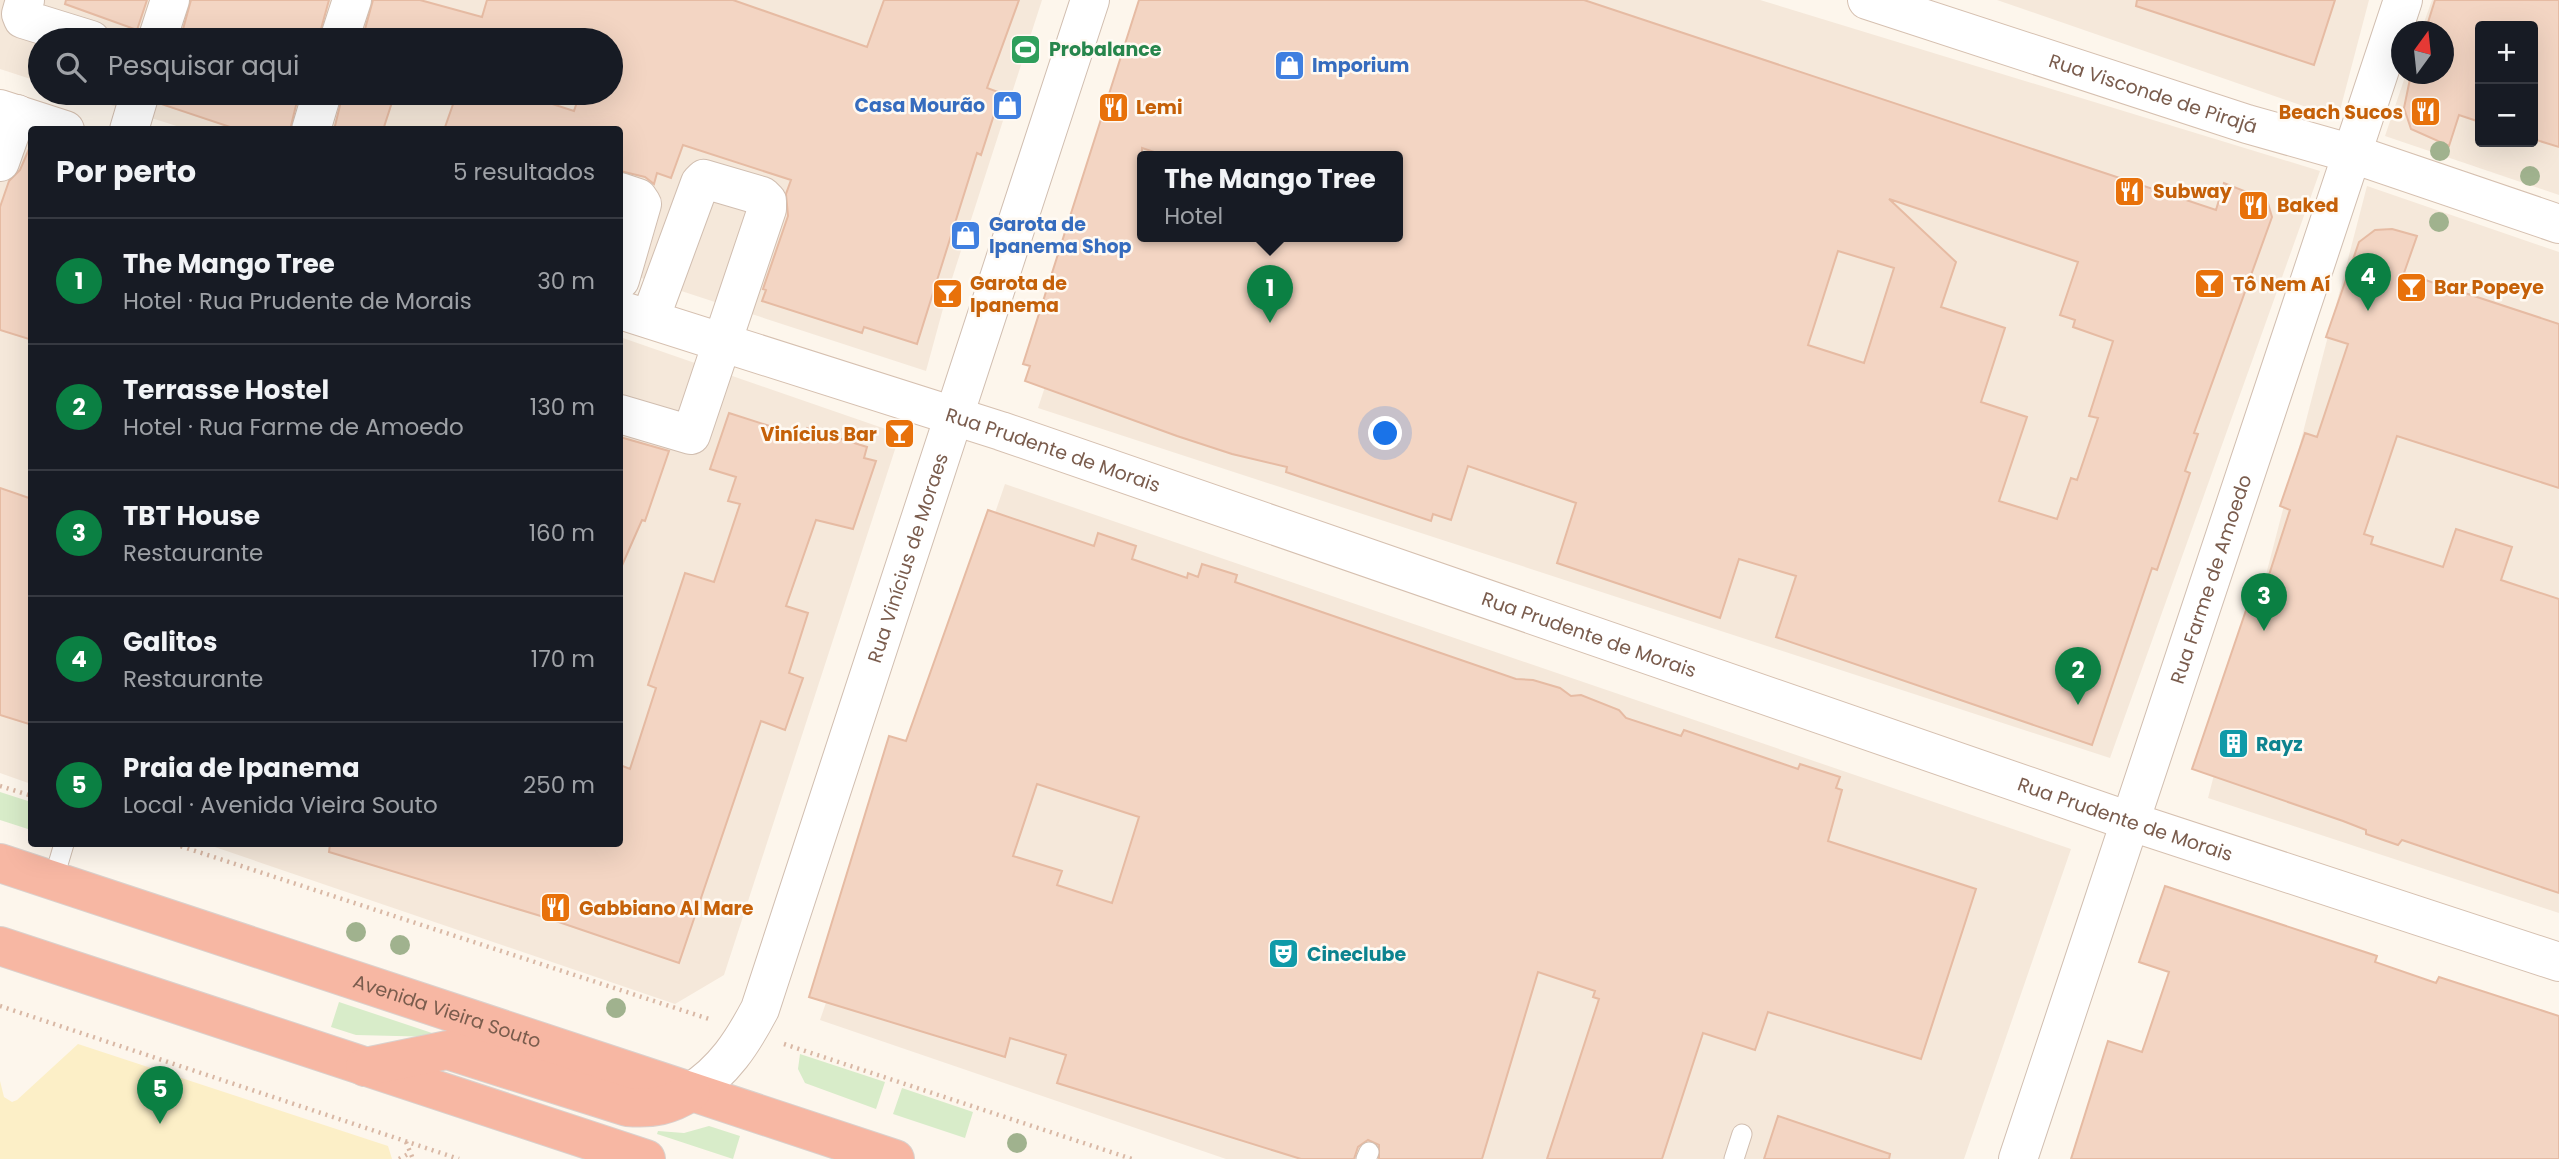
<!DOCTYPE html>
<html lang="pt">
<head>
<meta charset="utf-8">
<style>
  body { margin:0; font-family:Poppins,sans-serif; background:#20242c; color:#f1f3f6 }
  .controls { position:absolute; right:21px; top:21px; display:grid; overflow:hidden; border-radius:7px; box-shadow:0 7px 28px #0002 }
  .controls button { width:63px; height:63px; display:grid; place-items:center; padding:0; border:0; border-bottom:2px solid #363941; background:#171b24; color:#f1f3f6; font:35px sans-serif }
  .compass { position:absolute; left:2391px; top:21px; width:63px; height:63px; border-radius:50%; background:#171b24; box-shadow:0 7px 28px #0002; rotate:15deg }
  .you { position:absolute; left:1386px; top:434px; width:24px; height:24px; margin:-18px; border:5px solid #fff; border-radius:50%; background:#1a73e8; box-shadow:0 0 0 10px #1a73e833 }
  .badge { display:grid; place-items:center; width:46px; height:46px; border-radius:50%; background:#0b8043; color:#fff; font-size:23px; font-weight:700 }
  .pin { position:absolute; translate:-50% -58px; filter:drop-shadow(0 2px 4px #0008) }
  .pin::after { content:''; position:absolute; top:37px; width:24px; height:21px; background:inherit; clip-path:polygon(0 0,100% 0,50% 100%) }
  .popup { position:absolute; left:1137px; top:151px; width:266px; height:91px; box-sizing:border-box; display:grid; place-content:center; border-radius:7px; background:#171b24; filter:drop-shadow(0 2px 5px #0005); font-size:23px; white-space:nowrap; color:#9ea1a6 }
  .popup b { font-size:26px; color:#f1f3f6 }
  .popup::after { content:''; position:absolute; left:50%; top:100%; margin-left:-14px; border:14px solid transparent; border-top-color:#171b24 }
  .list { margin:0; padding:0; list-style:none }
  h2 { display:flex; justify-content:space-between; align-items:center; height:91px; margin:0; padding:0 28px; font-size:30px }
  h2 small { font-size:23px; font-weight:400; color:#9ea1a6 }
  .list li { display:grid; grid-template-columns:46px 1fr auto; gap:21px; align-items:center; box-sizing:border-box; height:126px; padding:0 28px; border-top:2px solid #363941 }
  .list b { display:block; font-size:26px; white-space:nowrap }
  .list p { margin:0; font-size:23px; white-space:nowrap; color:#9ea1a6 }
  .list em { font-size:23px; font-style:normal; color:#9ea1a6 }
  .icon { flex:none; width:38px; height:38px; fill:none; stroke:currentColor; stroke-width:2; stroke-linecap:round; stroke-linejoin:round }
  .map { position:relative; flex:none; width:2559px; height:1159px; overflow:hidden }
  .search { position:absolute; background:#171b24; box-shadow:0 7px 28px #0002; left:28px; top:28px; width:595px; height:77px; display:flex; align-items:center; gap:18px; box-sizing:border-box; padding:0 24px; border-radius:38px; color:#9ea1a6; font-size:26px }
  .panel { position:absolute; background:#171b24; box-shadow:0 7px 28px #0002; left:28px; top:126px; width:595px; height:721px; border-radius:7px }
  .map>svg:first-child { display:block }
  .residential { fill:#f5e8da; fill-rule:evenodd }
  .green { fill:#d8ecc9 }
  .sand { fill:#fcefc7 }
  .building { fill:#f3d5c3; stroke:#e6bba3; stroke-width:2; fill-rule:evenodd }
  .lines { fill:none; stroke-linecap:round; stroke-linejoin:round }
  .lane-casing { stroke:#d1beb0; stroke-width:21 }
  .street-casing { stroke:#d1beb0; stroke-width:40 }
  .secondary-casing { stroke:#d6c0b0; stroke-width:40 }
  .highway-casing { stroke:#dad1cd; stroke-width:40 }
  .path { stroke:#d9b8a5; stroke-width:4.5; stroke-dasharray:2 5; stroke-linecap:butt }
  .lane { stroke:#fff; stroke-width:19 }
  .street { stroke:#fff; stroke-width:38 }
  .secondary { stroke:#fff; stroke-width:38 }
  .highway { stroke:#f7b7a3; stroke-width:38 }
  .tree { fill:#a0b28e }
  .labels { text-anchor:middle; stroke-width:5; stroke-linejoin:round; paint-order:stroke }
  .leisure-label { font-size:19px; font-weight:bold; fill:#27864d; stroke:#fffaf3; text-anchor:start }
  .shop-label { font-size:19px; font-weight:bold; fill:#366cbe; stroke:#fffaf3; text-anchor:start }
  .street-label { font-size:19px; fill:#7a5c4d; stroke:#fffaf3 }
  .food-label { font-size:19px; font-weight:bold; fill:#c56008; stroke:#fffaf3; text-anchor:start }
  .culture-label { font-size:19px; font-weight:bold; fill:#0d838f; stroke:#fffaf3; text-anchor:start }
</style>
</head>
<body>
<div class="map">
<svg width="2559" height="1159" viewBox="0 0 2559 1159">
  <rect width="100%" height="100%" fill="#fdf6ec"/>
  <path class="residential" d="M0,0H1042L947,294L926,371L620,271V130L186,129L73,93H611V40H40V82L0,69Z
    M1172,0H1760L2320,171L2110,758L1038,408ZM1142,157H1398V237H1142Z
    M1997,0H2369L2338,118Z
    M2432,0H2559V195L2385,136L2406,74H2444V32L2421,31ZM2480,26H2533V142H2480Z
    M0,125L31,136V784L0,773Z
    M2367,186L2559,252V913L2208,798Z
    M620,337L900,434L724,975L675,1004L206,844H620Z
    M1005,484L2071,849L1964,1159H1226L820,1020Z"/>
  <path class="green" d="M0,792L31,802V830L0,820Z
    M339,1002L438,1035L437,1037L356,1035L331,1027Z
    M800,1054L885,1082L876,1109L805,1083L798,1069Z
    M902,1088L973,1112L965,1138L893,1114Z
    M709,1126L740,1136L733,1159L657,1134L658,1131L684,1133Z"/>
  <path class="sand" d="M78,1044L388,1146L392,1159H0V1081L4,1097L12,1102L17,1100Z"/>
  <path class="building" d="M66,0H147L137,30L65,4Z
    M191,0H329L318,40H180Z
    M373,0H420L482,17L487,0H733L867,47L884,0H1019L987,88L1001,93L981,155L977,153L917,344L864,327L862,333L762,301L766,290L763,289L788,216L786,194L791,180L683,145L671,178L657,173L654,184L645,177L620,171V130H444L457,93H518L574,111L580,93H611V40H362Z
    M1139,0H1584L2216,210L2224,183L2267,200L2272,217L2194,433L2198,434L2185,471L2190,473L2157,570L2152,568L2092,745L1776,637L1796,576L1739,559L1720,618L1557,563L1576,503L1468,466L1451,520L1433,514L1431,521L1286,472L1287,467L1232,454L1177,436L1025,381L1030,366L1023,364ZM1142,148L1169,157H1398V237H1142ZM1889,199L2078,262L2060,315L2075,320L2073,327L2113,341L2089,416L2098,418L2077,480L2071,478L2057,519L1999,501L2027,417L1981,402L2005,328L1941,307L1956,262ZM1838,251L1894,268L1864,363L1808,345Z
    M2137,0H2335L2314,65L2136,6Z
    M2435,0H2559V147L2533,139V26H2480V122L2459,115L2449,146L2411,129L2404,108L2411,74H2444V32H2425Z
    M165,93H299L290,130H239L161,104Z
    M343,93H395L383,130H334Z
    M32,142V340L0,330V207L9,181L20,170Z
    M2392,229L2417,236L2404,273L2559,324V488L2397,436L2364,534L2373,537L2371,544L2443,567L2456,529L2512,547L2501,580L2559,599V893L2402,840L2398,845L2366,834V830L2343,821L2192,769L2258,575L2268,578L2290,510L2280,506L2305,433L2317,437L2348,344L2326,337L2359,242L2375,230Z
    M729,413L804,437L807,428L835,437L867,447L864,458L876,461L853,529L816,520L786,606L808,613L789,673L803,678L785,730L761,721L679,963L544,917L329,852L330,844H620V765L630,769L656,688L648,685L685,573L714,582L740,504L728,501L736,477L710,469Z
    M620,437L669,451L645,521L642,520L620,570Z
    M0,488L32,499V725L0,715Z
    M988,510L1094,546L1098,533L1136,546L1132,559L1187,578L1188,573L1198,577L1202,564L1237,575L1235,582L1516,679L1533,680L1560,688L1571,696L1581,695L1619,710L1626,718L1681,736L1684,730L1798,769L1800,764L1840,777L1836,788L1842,790L1828,841L1976,889L1921,1059L1768,1012L1755,1050L1703,1033L1662,1159H1547L1599,999L1593,997L1595,991L1538,972L1482,1159H1379V1145L1368,1140L1358,1147L1354,1159H1301L1057,1083L1066,1055L1010,1038L1005,1057L809,997L889,736L906,741ZM1037,784L1139,817L1112,903L1057,885L1062,871L1013,856Z
    M2165,886L2377,956L2375,962L2436,983L2439,977L2559,1016V1159H2071L2108,1041L2142,1052L2169,972L2139,962Z
    M1778,1116L1890,1154L1889,1159H1764Z"/>
  <g class="lines">
    <defs>
      <path id="lane" d="M53,881L64,844
        M1366,1159L1369,1152
        M1734,1159L1742,1134"/>
      <g id="street">
        <path d="M25,0L21,14L23,19L91,40"/>
        <path d="M157,40L170,0"/>
        <path d="M339,40L352,0"/>
        <path d="M129,130L140,93"/>
        <path d="M311,130L322,93"/>
        <path d="M0,162L17,114"/>
        <path d="M620,192L638,198L642,204L620,280"/>
        <path d="M620,414L691,435L767,209V201L762,196L704,179L700,183L650,319"/>
        <path id="s1" d="M691,1092C724,1071 742,1043 760,1009L1090,0"/>
        <path id="s2" d="M2018,1159L2403,0"/>
      </g>
      <g id="secondary">
        <path id="s3" d="M1867,0L2247,124L2353,154L2559,224"/>
        <path d="M0,109L65,130"/>
        <path id="s4" d="M620,310L1001,431L2129,821L2559,962"/>
      </g>
      <g id="highway">
        <path id="s5" d="M0,863L895,1159"/>
        <path d="M0,946L646,1159"/>
        <path d="M365,1067L447,1050L627,1107C653,1109 669,1106 691,1092"/>
      </g>
    </defs>
    <use href="#lane" class="lane-casing"/>
    <use href="#street" class="street-casing"/>
    <use href="#secondary" class="secondary-casing"/>
    <use href="#highway" class="highway-casing"/>
    <path class="path" d="M0,786L32,796
      M174,844L709,1019
      M0,1006L459,1159
      M784,1044L1132,1159
      M406,1142L413,1159
      M399,1159L410,1153"/>
    <use href="#lane" class="lane"/>
    <use href="#street" class="street"/>
    <use href="#secondary" class="secondary"/>
    <use href="#highway" class="highway"/>
  </g>
  <g class="tree">
    <circle cx="2440" cy="151" r="10"/>
    <circle cx="2530" cy="176" r="10"/>
    <circle cx="2439" cy="222" r="10"/>
    <circle cx="356" cy="932" r="10"/>
    <circle cx="400" cy="945" r="10"/>
    <circle cx="616" cy="1008" r="10"/>
    <circle cx="1017" cy="1143" r="10"/>
  </g>
  <defs>
    <symbol id="stadium-square" viewBox="-11 -11 22 22"><rect x="-9" y="-9" width="18" height="18" rx="4" fill="#2e9e5b" stroke="#fffaf3"/><path d="M0-5a6.5 5 0 1 0 0 10a6.5 5 0 1 0 0-10ZM-3.5-1.8h7v3.6h-7Z" fill="#fff"/></symbol>
    <symbol id="shop-square" viewBox="-11 -11 22 22"><rect x="-9" y="-9" width="18" height="18" rx="4" fill="#3f7fe0" stroke="#fffaf3"/><path d="M-5-2.5h2.3a2.7 3.5 0 0 1 5.4 0H5L5.5 6h-11ZM-1.5-2.5h3a1.5 2.3 0 0 0-3 0Z" fill="#fff"/></symbol>
    <symbol id="restaurant-square" viewBox="-11 -11 22 22"><rect x="-9" y="-9" width="18" height="18" rx="4" fill="#e8710a" stroke="#fffaf3"/><path d="M-5-6h1v4h1v-4h1v4h1v-4h1v5L-1.5 .5V6h-2V.5L-5-1ZM5-6V6H3V1.5H1.5Q1.5-4 5-6Z" fill="#fff"/></symbol>
    <symbol id="bar-square" viewBox="-11 -11 22 22"><rect x="-9" y="-9" width="18" height="18" rx="4" fill="#e8710a" stroke="#fffaf3"/><path d="M-6-5H6L.8 .8V4.5H3.5V6h-7V4.5H-.8V.8Z" fill="#fff"/></symbol>
    <symbol id="building-square" viewBox="-11 -11 22 22"><rect x="-9" y="-9" width="18" height="18" rx="4" fill="#0f9aa8" stroke="#fffaf3"/><path d="M-4-6H4V6H1V3H-1V6H-4ZM-2.5-4.3h1.7v1.8h-1.7ZM.8-4.3h1.7v1.8H.8ZM-2.5-1h1.7V.8h-1.7ZM.8-1h1.7V.8H.8Z" fill="#fff"/></symbol>
    <symbol id="theatre-square" viewBox="-11 -11 22 22"><rect x="-9" y="-9" width="18" height="18" rx="4" fill="#0f9aa8" stroke="#fffaf3"/><path d="M-5-5.5Q0-4 5-5.5V0Q5 5 0 6Q-5 5-5 0ZM-3.3-2.5H-1v1.5H-3.3ZM1-2.5H3.3v1.5H1ZM-2.8 1Q0 5.5 2.8 1Z" fill="#fff"/></symbol>
  </defs>
  <g fill-rule="evenodd">
    <use href="#stadium-square" x="1008" y="32" width="35" height="35"/>
    <use href="#shop-square" x="1272" y="48" width="35" height="35"/>
    <use href="#shop-square" x="990" y="88" width="35" height="35"/>
    <use href="#restaurant-square" x="1096" y="90" width="35" height="35"/>
    <use href="#restaurant-square" x="2408" y="94" width="35" height="35"/>
    <use href="#restaurant-square" x="2112" y="174" width="35" height="35"/>
    <use href="#restaurant-square" x="2236" y="188" width="35" height="35"/>
    <use href="#shop-square" x="948" y="218" width="35" height="35"/>
    <use href="#bar-square" x="2192" y="266" width="35" height="35"/>
    <use href="#bar-square" x="2394" y="270" width="35" height="35"/>
    <use href="#bar-square" x="930" y="276" width="35" height="35"/>
    <use href="#bar-square" x="882" y="416" width="35" height="35"/>
    <use href="#building-square" x="2216" y="726" width="35" height="35"/>
    <use href="#restaurant-square" x="538" y="890" width="35" height="35"/>
    <use href="#theatre-square" x="1266" y="936" width="35" height="35"/>
  </g>
  <g class="labels">
    <g class="leisure-label">
      <text x="1049" y="56">Probalance</text>
    </g>
    <g class="shop-label">
      <text x="1312" y="72">Imporium</text>
      <text x="985" y="112" text-anchor="end">Casa Mourão</text>
      <text x="989" y="231">Garota de<tspan x="989" dy="22">Ipanema Shop</tspan></text>
    </g>
    <g class="street-label">
      <text dy="7" stroke="none"><textPath href="#s3" startOffset="301">Rua Visconde de Pirajá</textPath></text>
      <text dy="7" stroke="none"><textPath href="#s4" startOffset="455">Rua Prudente de Morais</textPath></text>
      <text dy="7" stroke="none"><textPath href="#s1" startOffset="584">Rua Vinícius de Moraes</textPath></text>
      <text dy="7" stroke="none"><textPath href="#s2" startOffset="611">Rua Farme de Amoedo</textPath></text>
      <text dy="7" stroke="none"><textPath href="#s4" startOffset="1022">Rua Prudente de Morais</textPath></text>
      <text dy="7" stroke="none"><textPath href="#s4" startOffset="1589">Rua Prudente de Morais</textPath></text>
      <text dy="7" stroke="none"><textPath href="#s5" startOffset="471">Avenida Vieira Souto</textPath></text>
    </g>
    <g class="food-label">
      <text x="1136" y="114">Lemi</text>
      <text x="2403" y="119" text-anchor="end">Beach Sucos</text>
      <text x="2153" y="198">Subway</text>
      <text x="2277" y="212">Baked</text>
      <text x="970" y="290">Garota de<tspan x="970" dy="22">Ipanema</tspan></text>
      <text x="2233" y="291">Tô Nem Aí</text>
      <text x="2434" y="294">Bar Popeye</text>
      <text x="877" y="441" text-anchor="end">Vinícius Bar</text>
      <text x="579" y="915">Gabbiano Al Mare</text>
    </g>
    <g class="culture-label">
      <text x="2256" y="751">Rayz</text>
      <text x="1307" y="961">Cineclube</text>
    </g>
  </g>
</svg>
<div class="controls">
<button>+</button>
<button>−</button>
</div>
<svg class="compass" viewBox="-18 -18 36 36"><path d="M0-13l5 13h-10z" fill="#e53935"/><path d="M0 13l5-13h-10z" fill="#9ea1a6"/></svg>
<div class="you"></div>
<div class="pin badge" style="left:1270px;top:323px">1</div>
<div class="popup"><b>The Mango Tree</b>Hotel</div>
<div class="pin badge" style="left:2078px;top:705px">2</div>
<div class="pin badge" style="left:2264px;top:631px">3</div>
<div class="pin badge" style="left:2368px;top:311px">4</div>
<div class="pin badge" style="left:160px;top:1124px">5</div>
<div class="search"><svg class="icon" aria-label="search" viewBox="0 0 24 24"><circle cx="10" cy="10" r="6"/><path d="M15 15l6 6"/></svg>Pesquisar aqui</div>
<section class="panel">
<h2>Por perto<small>5 resultados</small></h2>
<ul class="list">
<li><span class="badge">1</span><div><b>The Mango Tree</b><p>Hotel · Rua Prudente de Morais</p></div><em>30 m</em></li>
<li><span class="badge">2</span><div><b>Terrasse Hostel</b><p>Hotel · Rua Farme de Amoedo</p></div><em>130 m</em></li>
<li><span class="badge">3</span><div><b>TBT House</b><p>Restaurante</p></div><em>160 m</em></li>
<li><span class="badge">4</span><div><b>Galitos</b><p>Restaurante</p></div><em>170 m</em></li>
<li><span class="badge">5</span><div><b>Praia de Ipanema</b><p>Local · Avenida Vieira Souto</p></div><em>250 m</em></li>
</ul>
</section>
</div>
</body>
</html>
